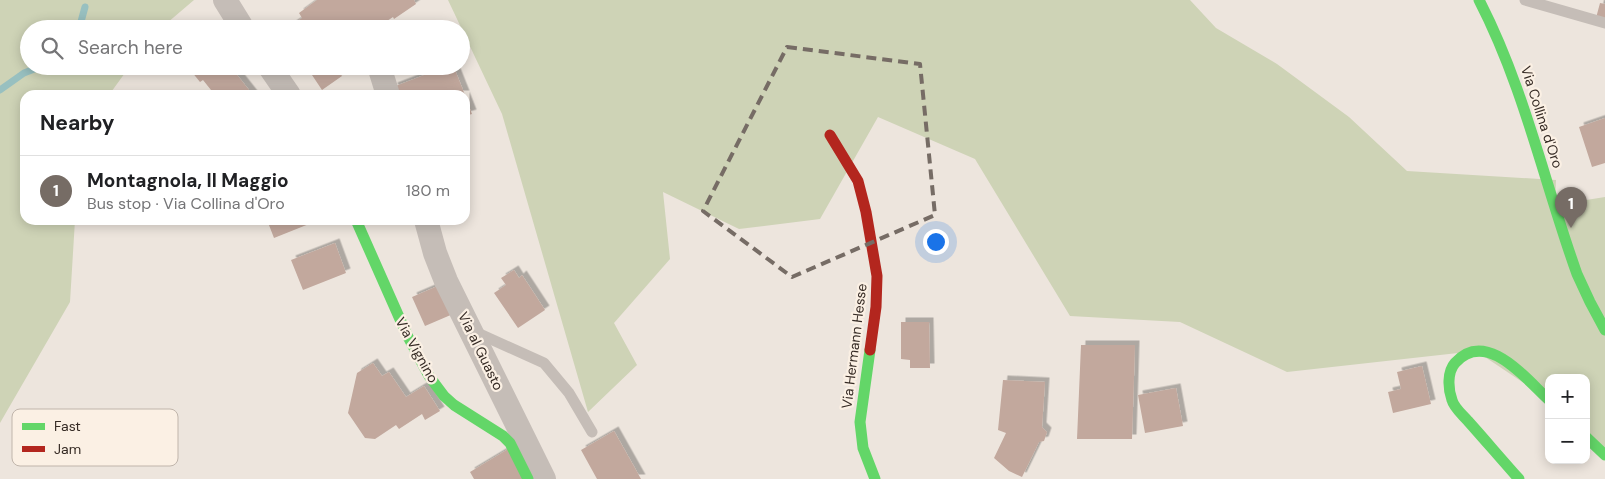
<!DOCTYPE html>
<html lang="en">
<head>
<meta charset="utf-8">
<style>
  body { margin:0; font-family:"DM Sans",sans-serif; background:#f2f2f2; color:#202124 }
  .controls { position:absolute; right:15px; bottom:15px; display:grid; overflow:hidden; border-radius:10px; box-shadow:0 2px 12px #0003 }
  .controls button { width:45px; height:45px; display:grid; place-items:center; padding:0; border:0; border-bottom:1px solid #e0e0e0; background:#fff; color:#202124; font:25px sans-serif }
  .you { position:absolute; left:935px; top:241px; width:18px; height:18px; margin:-12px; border:4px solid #fff; border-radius:50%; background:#1a73e8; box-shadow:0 0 0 8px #1a73e833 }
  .badge { display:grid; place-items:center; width:32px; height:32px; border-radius:50%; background:#766c65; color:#fff; font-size:16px; font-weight:700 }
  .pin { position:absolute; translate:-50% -41px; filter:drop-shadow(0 1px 2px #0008) }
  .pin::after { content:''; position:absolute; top:26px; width:18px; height:15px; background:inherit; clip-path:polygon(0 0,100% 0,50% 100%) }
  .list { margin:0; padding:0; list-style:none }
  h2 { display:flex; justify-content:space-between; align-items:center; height:65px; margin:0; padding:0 20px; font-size:21px }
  h2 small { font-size:16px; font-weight:400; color:#757577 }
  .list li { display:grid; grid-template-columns:32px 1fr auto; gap:15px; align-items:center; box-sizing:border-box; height:70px; padding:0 20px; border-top:1px solid #e0e0e0 }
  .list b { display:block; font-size:19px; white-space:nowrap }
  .list p { margin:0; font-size:16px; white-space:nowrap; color:#757577 }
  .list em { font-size:16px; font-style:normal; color:#757577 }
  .icon { flex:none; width:28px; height:28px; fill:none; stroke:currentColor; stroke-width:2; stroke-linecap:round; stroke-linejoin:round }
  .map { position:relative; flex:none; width:1605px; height:479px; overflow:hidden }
  .search { position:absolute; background:#fff; box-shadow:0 2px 12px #0003; left:20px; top:20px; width:450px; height:55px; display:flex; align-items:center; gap:12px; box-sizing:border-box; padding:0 18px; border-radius:28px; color:#757577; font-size:19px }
  .panel { position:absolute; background:#fff; box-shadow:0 2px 12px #0003; left:20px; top:90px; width:450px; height:135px; border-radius:15px }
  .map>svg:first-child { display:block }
  .green { fill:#ced3b6 }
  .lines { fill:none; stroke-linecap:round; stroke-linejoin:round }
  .stream { stroke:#98c0c0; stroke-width:7 }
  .building { fill:#c2a89d; filter:url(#shadow) }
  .lane { stroke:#c5bdb7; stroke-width:11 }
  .street { stroke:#c5bdb7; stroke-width:24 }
  .fast { stroke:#63d668; stroke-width:11 }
  .jam { stroke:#b3261e; stroke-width:11 }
  .marked { fill:none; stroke:#766c65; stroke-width:4; stroke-dasharray:10 6; stroke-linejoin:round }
  .labels { text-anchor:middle; stroke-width:4.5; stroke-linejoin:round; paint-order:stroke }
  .street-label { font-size:14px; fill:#362b25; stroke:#fbf0e4 }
  .key { fill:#fbf0e4; stroke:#c0b5ab; stroke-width:1 }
  .key-label { font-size:14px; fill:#362b25 }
</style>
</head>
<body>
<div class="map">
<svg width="1605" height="479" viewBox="0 0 1605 479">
  <defs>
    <filter id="shadow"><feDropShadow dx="4.5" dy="-4.5" stdDeviation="0" flood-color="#0004"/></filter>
  </defs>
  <rect width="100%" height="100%" fill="#ede5dd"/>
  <path class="green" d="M0,0H194L160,29H29V66H130L109,95H25V220H75L70,302L0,423Z
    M448,0H1190L1216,28L1277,64L1349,117L1407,171L1556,180L1555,205L1605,197V455L1586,437V378H1549V400L1476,351L1287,372L1180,322L1070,316L975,159L878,117L820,219L739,229L663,192L670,259L614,323L637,365L588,412L502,114Z"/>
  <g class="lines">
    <path class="stream" d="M79,29L85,7
      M0,90L24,73L42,66"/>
  </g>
  <path class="building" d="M317,0H414L416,4L394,19L393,17L375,29H286L302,18L299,13Z
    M1600,3L1605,4V20L1596,18Z
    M187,66H230L253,95H215L203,80L200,82Z
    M306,66H347L339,72L342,76L322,90Z
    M440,69L443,75L455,70L465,95H396L393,87Z
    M465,96L472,114L465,116Z
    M1605,118V163L1592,167L1579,127Z
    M267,220H313L314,222L274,238Z
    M335,243L346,273L303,290L291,260Z
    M514,270L519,278L522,275L545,310L518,328L494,293L506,285L501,278Z
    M440,285L453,314L425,326L412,297Z
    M901,322H929L930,368H910V360L901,359Z
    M1081,345H1135L1132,439H1077Z
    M373,363L382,376L389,372L406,397L424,386L440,411L425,420L422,414L399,429L396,425L375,439L365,438L348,413L357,373Z
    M1422,366L1431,404L1393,413L1388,392L1401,389L1397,372Z
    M1003,380L1045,382L1042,427L1047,432L1044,441L1039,442L1022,477L1009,471L994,458L1006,433L998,430Z
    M1176,388L1183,426L1145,433L1138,395Z
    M614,431L641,479H597L581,450Z
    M510,448L524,479H474L470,472Z"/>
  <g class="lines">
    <path class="lane" d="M1525,0L1605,23
      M473,331L544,363L569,393L592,432"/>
    <path class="street" d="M225,0L243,29
      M269,66L289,95
      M379,66L388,95
      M426,220L435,253L446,281L544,479"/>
    <path class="fast" d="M1479,0C1524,87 1544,182 1577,274L1590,302L1605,330
      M356,220L407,335L429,376L444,396L454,405L503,436L510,443L528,479
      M870,350L860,422L863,448L875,479
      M1586,437L1605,455
      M1519,479C1502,460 1485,440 1468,421C1463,415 1454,408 1452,400C1448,389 1447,372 1455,363C1486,328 1526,379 1549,400"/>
    <path class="jam" d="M830,135L858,181L866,212L877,276L876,307L870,350"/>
  </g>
  <path class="marked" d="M787,47L920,64L935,215L792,277L703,211Z"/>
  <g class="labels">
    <g class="street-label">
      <text transform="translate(1542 117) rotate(72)" y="5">Via Collina d'Oro</text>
      <text transform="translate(854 346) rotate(-83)" y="5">Via Hermann Hesse</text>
      <text transform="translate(417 350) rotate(61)" y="5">Via Vignino</text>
      <text transform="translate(481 351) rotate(64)" y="5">Via al Guasto</text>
    </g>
  </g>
  <rect x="12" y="409" width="166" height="57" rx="8" class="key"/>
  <rect x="22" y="423" width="23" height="7" fill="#63d668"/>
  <rect x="22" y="446" width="23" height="6" fill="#b3261e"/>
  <g class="key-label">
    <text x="54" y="431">Fast</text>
    <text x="54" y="454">Jam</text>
  </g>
</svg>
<div class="controls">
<button>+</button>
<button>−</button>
</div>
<div class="you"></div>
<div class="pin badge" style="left:1571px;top:228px">1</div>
<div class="search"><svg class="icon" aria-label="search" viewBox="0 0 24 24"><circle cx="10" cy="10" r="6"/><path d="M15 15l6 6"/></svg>Search here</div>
<section class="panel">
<h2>Nearby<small></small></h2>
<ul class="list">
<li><span class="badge">1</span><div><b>Montagnola, Il Maggio</b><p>Bus stop · Via Collina d'Oro</p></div><em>180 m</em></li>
</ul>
</section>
</div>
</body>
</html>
